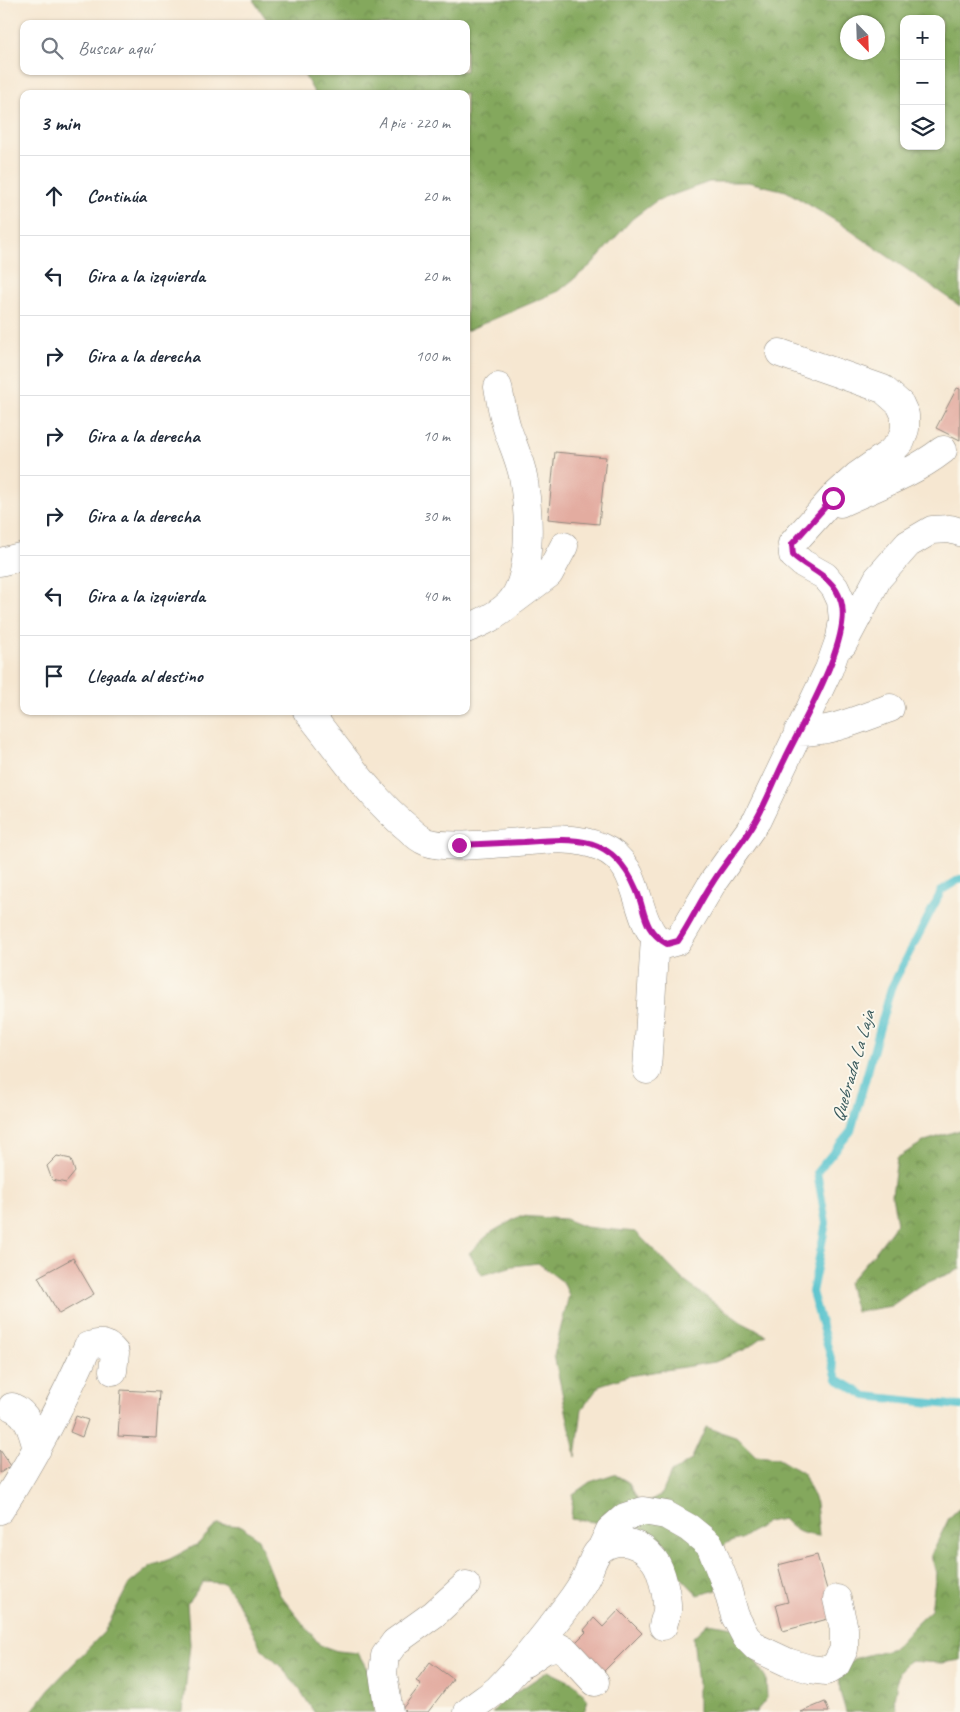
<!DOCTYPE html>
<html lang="es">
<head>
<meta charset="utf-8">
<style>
  body { margin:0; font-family:Caveat,sans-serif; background:#f2f2f3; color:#1f2937 }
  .controls { position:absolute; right:15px; top:15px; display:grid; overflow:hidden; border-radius:10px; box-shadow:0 1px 4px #0004 }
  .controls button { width:45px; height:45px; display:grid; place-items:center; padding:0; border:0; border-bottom:1px solid #e0e1e3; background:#fff; color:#1f2937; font:25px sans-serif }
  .compass { position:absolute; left:840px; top:15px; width:45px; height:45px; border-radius:50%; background:#fff; box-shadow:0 1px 4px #0004; rotate:157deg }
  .stop { position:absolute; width:15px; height:15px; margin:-11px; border:4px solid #b5179e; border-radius:50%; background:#fff }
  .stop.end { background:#b5179e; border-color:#fff; box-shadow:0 1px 5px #0008 }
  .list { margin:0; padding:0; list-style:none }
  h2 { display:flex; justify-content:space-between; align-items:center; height:65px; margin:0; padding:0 20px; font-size:21px }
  h2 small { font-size:16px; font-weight:400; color:#747a83 }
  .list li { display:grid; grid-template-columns:32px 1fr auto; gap:15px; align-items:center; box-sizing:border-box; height:80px; padding:0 20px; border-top:1px solid #e0e1e3 }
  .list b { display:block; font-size:19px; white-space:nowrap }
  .list em { font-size:16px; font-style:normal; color:#747a83 }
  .icon { flex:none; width:28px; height:28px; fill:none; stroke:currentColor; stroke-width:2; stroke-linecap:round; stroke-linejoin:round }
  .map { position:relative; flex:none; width:960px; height:1712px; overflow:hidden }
  .search { position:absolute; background:#fff; box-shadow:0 1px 4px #0004; left:20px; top:20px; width:450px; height:55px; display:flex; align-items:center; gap:12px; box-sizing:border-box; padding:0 18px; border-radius:10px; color:#747a83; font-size:19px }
  .panel { position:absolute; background:#fff; box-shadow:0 1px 4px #0004; left:20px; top:90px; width:450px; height:625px; border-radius:10px }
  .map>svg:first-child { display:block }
  .forest { fill:url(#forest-crowns); stroke:#586a44; fill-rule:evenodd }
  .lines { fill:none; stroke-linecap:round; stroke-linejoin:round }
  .stream { stroke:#56c3cd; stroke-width:8 }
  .building { fill:#e3aca0 }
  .minor-casing { stroke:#90897e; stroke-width:29 }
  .minor { stroke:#fff; stroke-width:28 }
  .route { stroke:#b5179e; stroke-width:6 }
  .labels { text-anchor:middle; stroke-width:4; stroke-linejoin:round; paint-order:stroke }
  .water-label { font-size:19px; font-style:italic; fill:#38595c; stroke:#fbf7ec }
</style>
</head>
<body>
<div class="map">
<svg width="960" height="1712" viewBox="0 0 960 1712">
  <defs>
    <pattern id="forest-crowns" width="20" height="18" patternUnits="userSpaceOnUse" patternTransform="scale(1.25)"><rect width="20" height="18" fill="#84a85d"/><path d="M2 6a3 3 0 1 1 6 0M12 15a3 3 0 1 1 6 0" fill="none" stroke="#6c894d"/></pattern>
  </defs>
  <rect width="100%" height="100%" fill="#fbf7ec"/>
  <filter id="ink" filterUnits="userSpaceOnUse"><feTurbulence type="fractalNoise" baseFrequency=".02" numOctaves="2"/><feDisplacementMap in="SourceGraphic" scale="10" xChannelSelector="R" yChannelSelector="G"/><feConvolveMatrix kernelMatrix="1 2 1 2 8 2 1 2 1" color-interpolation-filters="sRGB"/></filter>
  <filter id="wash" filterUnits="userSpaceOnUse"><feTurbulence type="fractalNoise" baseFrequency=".0096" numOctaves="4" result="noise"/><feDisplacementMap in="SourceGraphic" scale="20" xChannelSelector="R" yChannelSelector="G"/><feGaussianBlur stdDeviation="1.12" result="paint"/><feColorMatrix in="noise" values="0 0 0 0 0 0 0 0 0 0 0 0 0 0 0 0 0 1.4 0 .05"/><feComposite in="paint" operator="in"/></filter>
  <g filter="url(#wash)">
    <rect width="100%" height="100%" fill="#f6e7d1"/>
    <path class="forest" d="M253,0H960V306L841,224L786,191L748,182H709L656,201L632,219L591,265L559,291L466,331V94H315L302,71H466V24H270ZM904,19H941V146H904ZM848,22H878V52H848Z
      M960,1130V1269L919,1286L891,1306L856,1312L848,1283L877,1250L897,1223L892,1195L897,1158L925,1141Z
      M520,1216L565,1219L585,1227L636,1232L684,1281L741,1322L766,1335L746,1349L715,1362L628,1376L600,1385L582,1409L576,1457L554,1355L569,1295L563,1282L538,1263L513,1266L482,1275L469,1253L490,1233Z
      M706,1427L738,1438L756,1456L777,1458L804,1474L816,1503L819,1536C801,1534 796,1532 783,1519L767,1522L741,1539L726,1543L717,1558V1590L698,1595L675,1571L668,1553L654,1537L626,1522L602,1523L571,1519L573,1494L590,1482L614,1474L628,1482L641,1505L662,1494L671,1473L691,1460Z
      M960,1507V1660L942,1663L909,1661L899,1671L894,1699L897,1712H846L840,1692L839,1675L853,1659L894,1648L916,1624L931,1610L936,1573L931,1555L949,1518Z
      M217,1524L242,1526L258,1539L280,1595L320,1645L337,1651L358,1653L367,1669L375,1712H314L300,1690L280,1666L261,1648L236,1599L224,1583L203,1582L187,1604L190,1644L183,1712H31L50,1688L104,1632L129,1584L151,1566L170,1559L198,1544Z
      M708,1623L734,1627L766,1678L767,1698L756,1712H698V1683L693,1637Z
      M548,1671L575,1684L588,1700L584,1712H492L503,1701Z"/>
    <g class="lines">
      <path class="stream" d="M960,879L942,890L891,988L851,1131L817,1172L826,1223L812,1292L837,1379L866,1396L960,1406"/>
    </g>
    <g id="blocks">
      <path class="building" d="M957,388L960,389V440L936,428Z
        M555,452L606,457L599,524L548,519Z
        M57,1156L71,1159L75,1172L66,1183L52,1180L47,1166Z
        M73,1258L94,1294L59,1314L38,1277Z
        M121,1390L159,1392L156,1438L118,1436Z
        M76,1416L88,1420L82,1437L70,1432Z
        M0,1450L11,1466L0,1473Z
        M817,1555L835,1617L783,1631L776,1605L788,1602L778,1565Z
        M619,1610L642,1633L602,1673L573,1645L586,1632L584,1630L594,1618L603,1627Z
        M430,1662L453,1679L428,1712H407L402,1709L421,1684L416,1681Z
        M825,1702L829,1712H801Z"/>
    </g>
  </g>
  <g filter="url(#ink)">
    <use href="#blocks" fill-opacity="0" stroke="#90897e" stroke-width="1"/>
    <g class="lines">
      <defs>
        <path id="minor" d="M840,503C875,487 912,474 943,450
          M0,562L24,556
          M513,601L549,574L564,546
          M466,629C481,623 497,616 509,604C533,579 529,514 524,482C522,465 514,448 508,431C503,417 501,402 498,387
          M843,644L878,578L908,544L932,530L950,529L960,532
          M307,711C340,751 368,796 409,829C414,834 420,839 427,842C445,849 486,844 507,843C538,841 571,834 601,847C641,864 633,909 654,936C657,939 663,941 667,944L678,941L713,882L757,820L829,669L840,638L843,620L841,601L835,588L825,576L802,563L793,555L792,544L833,498L857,476L890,453L901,441L905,429V415L900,404L883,389L780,353
          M798,732C831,732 859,719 890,708
          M647,1070L655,937
          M12,1407C29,1414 33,1434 37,1449
          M0,1510C34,1457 62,1404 88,1346C101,1342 106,1342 115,1353L113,1371
          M601,1549L610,1530L625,1517L643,1511L666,1515L689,1528L710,1545L727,1588L735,1616L746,1637L757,1648L787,1662L810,1669L826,1671L836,1665L844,1649V1629L837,1599
          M525,1663L544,1650L557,1646L566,1651L595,1682
          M389,1712L383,1673L385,1656L395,1642L434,1614L466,1585
          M468,1712C478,1703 489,1697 498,1689C524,1663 551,1627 573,1598C577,1592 582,1585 585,1579C591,1569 592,1556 601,1549C620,1535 642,1544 654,1560C662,1570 668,1599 667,1611C666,1616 664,1621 663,1626"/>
      </defs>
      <use href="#minor" class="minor-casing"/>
      <use href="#minor" class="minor"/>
    </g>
  </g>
  <g class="lines" filter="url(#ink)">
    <path class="route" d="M459,845C481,844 502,843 524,842C576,838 612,834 636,889C646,912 642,929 667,944L678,941C691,922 700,901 713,882C726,861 744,842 756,820C767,801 775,779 785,759C802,723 853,638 841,601C833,575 810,571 793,555L792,544L833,498"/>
  </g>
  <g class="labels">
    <g class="water-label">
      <text transform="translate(852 1066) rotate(-74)" y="7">Quebrada La Laja</text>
    </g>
  </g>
</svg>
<div class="controls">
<button>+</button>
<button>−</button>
<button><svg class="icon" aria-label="layers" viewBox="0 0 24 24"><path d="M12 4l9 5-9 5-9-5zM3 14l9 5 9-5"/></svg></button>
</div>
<svg class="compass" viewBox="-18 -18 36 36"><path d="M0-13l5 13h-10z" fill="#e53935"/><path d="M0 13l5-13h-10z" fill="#747a83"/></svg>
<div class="stop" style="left:833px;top:498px"></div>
<div class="stop end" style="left:459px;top:845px"></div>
<div class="search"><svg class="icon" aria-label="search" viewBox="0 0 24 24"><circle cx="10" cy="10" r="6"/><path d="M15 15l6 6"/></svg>Buscar aquí</div>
<section class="panel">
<h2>3 min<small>A pie · 220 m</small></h2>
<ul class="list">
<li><svg class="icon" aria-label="ahead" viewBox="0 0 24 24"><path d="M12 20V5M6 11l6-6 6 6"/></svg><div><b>Continúa</b></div><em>20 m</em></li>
<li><svg class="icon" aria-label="left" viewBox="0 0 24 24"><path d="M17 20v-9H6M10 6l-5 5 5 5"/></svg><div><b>Gira a la izquierda</b></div><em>20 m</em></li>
<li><svg class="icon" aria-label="right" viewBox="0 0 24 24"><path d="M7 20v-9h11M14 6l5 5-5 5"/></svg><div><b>Gira a la derecha</b></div><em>100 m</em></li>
<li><svg class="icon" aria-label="right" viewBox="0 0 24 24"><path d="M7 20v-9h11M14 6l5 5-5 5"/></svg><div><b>Gira a la derecha</b></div><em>10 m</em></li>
<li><svg class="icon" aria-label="right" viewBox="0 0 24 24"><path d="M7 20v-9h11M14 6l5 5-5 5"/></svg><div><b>Gira a la derecha</b></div><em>30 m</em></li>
<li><svg class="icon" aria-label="left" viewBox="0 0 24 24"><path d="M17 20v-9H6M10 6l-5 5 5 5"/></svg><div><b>Gira a la izquierda</b></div><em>40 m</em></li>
<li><svg class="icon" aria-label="arrive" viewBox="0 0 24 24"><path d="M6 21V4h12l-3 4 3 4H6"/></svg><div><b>Llegada al destino</b></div></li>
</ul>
</section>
</div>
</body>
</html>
